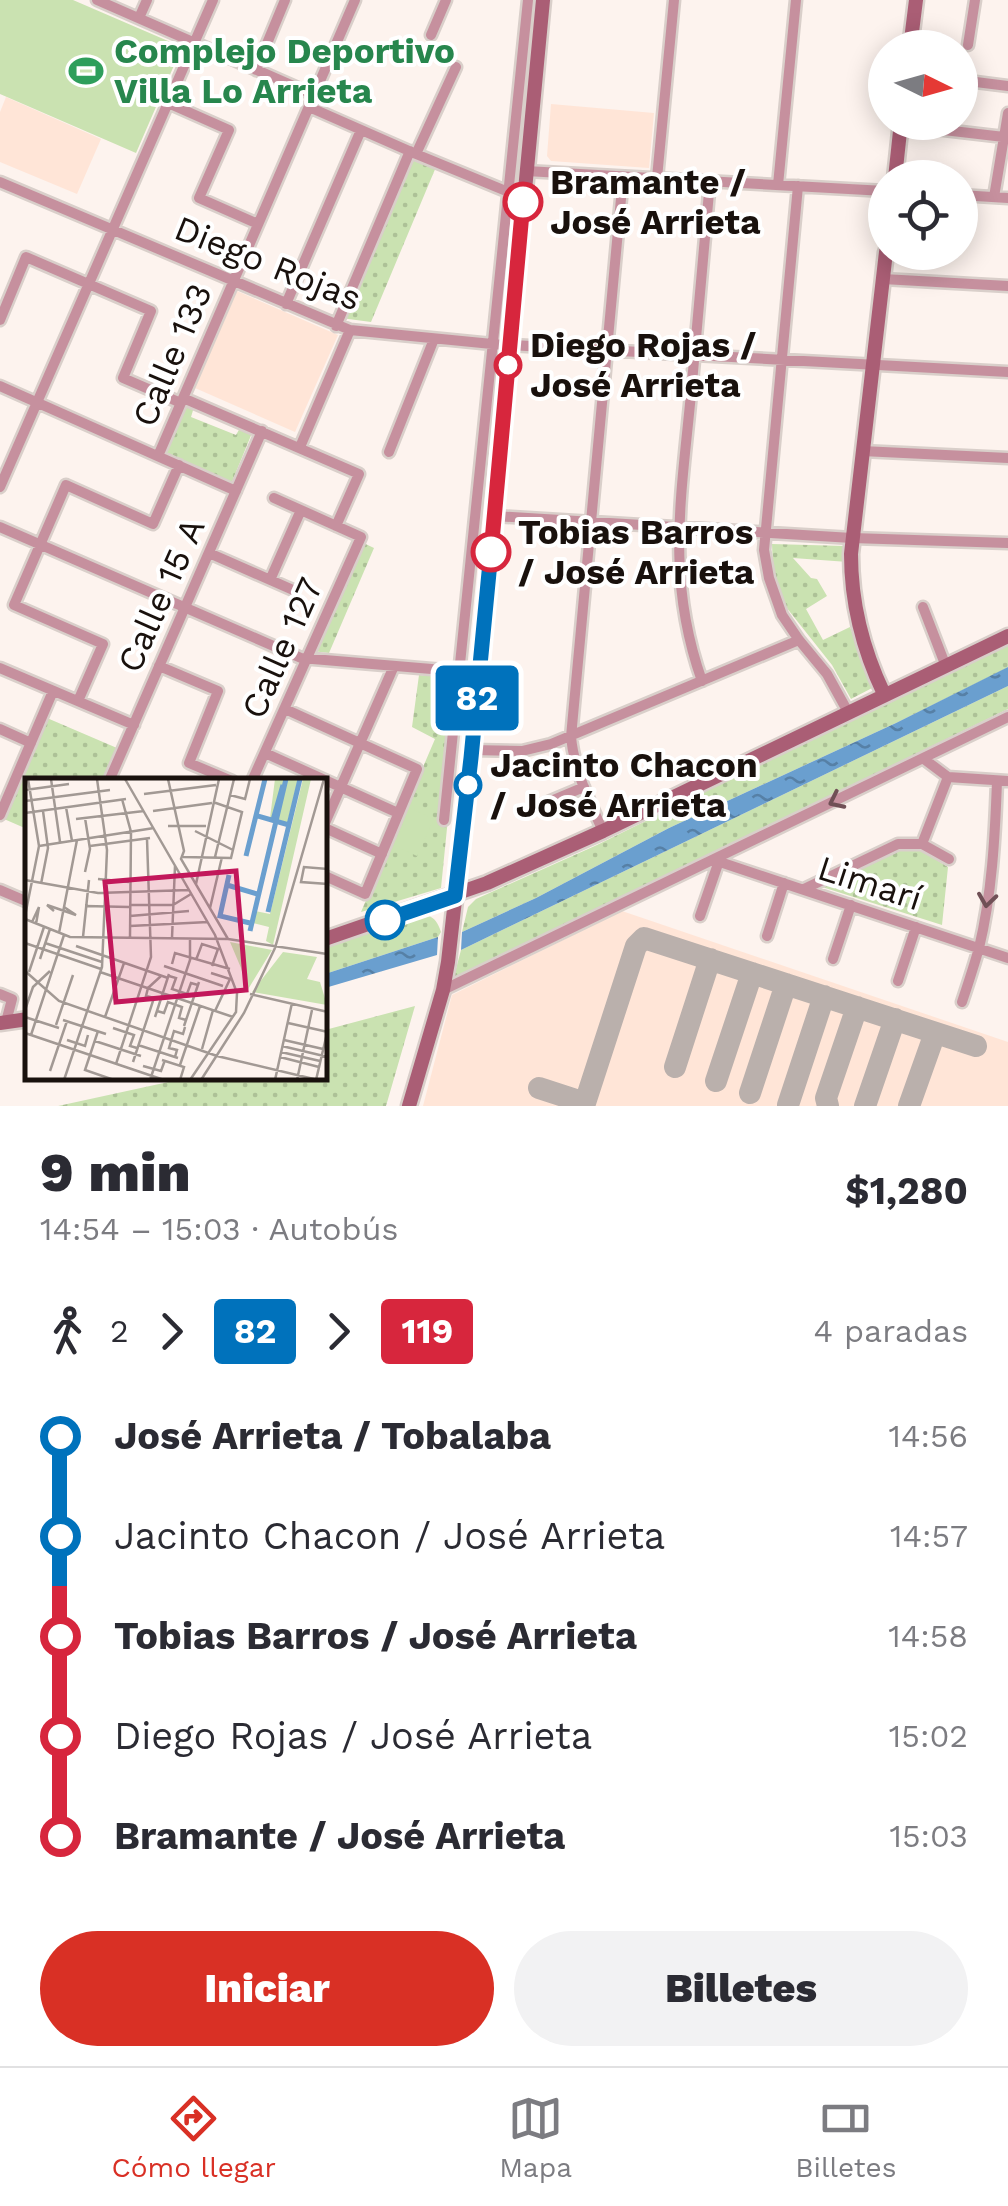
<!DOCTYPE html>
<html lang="es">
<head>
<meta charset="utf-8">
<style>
  :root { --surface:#fff; --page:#f2f2f3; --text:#2b2b33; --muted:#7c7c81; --line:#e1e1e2; --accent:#d93025 }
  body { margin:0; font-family:"Work Sans",sans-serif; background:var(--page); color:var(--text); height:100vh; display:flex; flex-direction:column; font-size:38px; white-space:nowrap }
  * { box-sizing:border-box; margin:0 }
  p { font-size:32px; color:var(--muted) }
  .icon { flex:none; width:55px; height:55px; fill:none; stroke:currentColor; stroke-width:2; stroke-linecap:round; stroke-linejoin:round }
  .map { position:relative; height:1106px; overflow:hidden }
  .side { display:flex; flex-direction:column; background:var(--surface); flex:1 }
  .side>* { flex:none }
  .badge { padding:0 20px; border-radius:8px; font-size:35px; line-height:65px }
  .needle { width:65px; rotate:95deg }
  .fabs { position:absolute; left:868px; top:30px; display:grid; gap:20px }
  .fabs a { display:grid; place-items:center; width:110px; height:110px; border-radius:50%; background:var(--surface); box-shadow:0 5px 25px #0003; font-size:50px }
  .map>.badge { position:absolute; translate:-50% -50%; box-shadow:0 0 0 5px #fff }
  .legs { display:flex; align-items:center; gap:15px; height:110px; padding:0 40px; font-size:32px }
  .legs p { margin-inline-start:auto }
  .overview { display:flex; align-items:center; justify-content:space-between; height:170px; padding:0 40px }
  h1 { font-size:55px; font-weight:800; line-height:75px }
  .action { display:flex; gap:20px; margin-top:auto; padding:20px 40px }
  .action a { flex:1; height:115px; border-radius:60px; background:var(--accent); color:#fff; font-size:40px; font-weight:800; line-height:115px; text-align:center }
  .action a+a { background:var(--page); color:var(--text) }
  ul { padding:0 40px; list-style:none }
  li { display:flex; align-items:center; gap:35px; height:100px; font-size:38px }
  li i { display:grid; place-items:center; width:15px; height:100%; margin:0 12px; background:currentColor }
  li i::after { content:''; width:25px; height:25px; margin:-12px; border:8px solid; border-radius:50%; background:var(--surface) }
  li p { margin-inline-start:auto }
  li:first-child i { background:linear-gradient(#0000 50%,currentColor 0) }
  li:last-child i { background:linear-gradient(currentColor 50%,#0000 0) }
  .menu { display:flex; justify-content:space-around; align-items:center; height:140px; border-top:2px solid var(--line); background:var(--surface); font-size:28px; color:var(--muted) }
  .menu a { display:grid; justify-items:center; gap:5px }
  .menu .current { color:var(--accent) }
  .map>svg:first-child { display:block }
</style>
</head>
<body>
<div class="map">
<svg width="1008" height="1106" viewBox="0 0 1008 1106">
  <defs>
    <pattern id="park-dots" width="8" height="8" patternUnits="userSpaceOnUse" patternTransform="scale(2.5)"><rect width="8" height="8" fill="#cae2b1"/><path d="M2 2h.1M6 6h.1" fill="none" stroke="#adc197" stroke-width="1.8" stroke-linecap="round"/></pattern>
    <pattern id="water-ripples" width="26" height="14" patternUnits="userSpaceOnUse" patternTransform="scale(2.5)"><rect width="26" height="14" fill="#6a9fcf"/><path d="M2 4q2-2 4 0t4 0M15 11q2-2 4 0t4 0" fill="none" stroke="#5680a6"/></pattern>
  </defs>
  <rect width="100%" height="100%" fill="#fdf3ee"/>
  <path fill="#ffe5d7" d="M6,97L101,139L77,194L0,162V112Z
    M551,104L654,113L649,168L551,161L547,156Z
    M237,291L338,335L295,432L195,388Z
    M622,911L1008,1042V1106H423L452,995Z"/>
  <path fill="url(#park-dots)" d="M411,155L436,167L371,322L341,318Z
    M184,403L194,407L191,417L236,435L240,428L252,433L232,482L163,454Z
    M353,538L374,548L329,653L303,650Z
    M772,544L845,546L848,562L793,558L811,578L817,579L827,596L806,609L823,640L850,627L874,687L851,699L832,665L786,607L773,569Z
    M1008,642V667L1001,671L896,723L669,828L536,898L462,932L468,907L476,899L597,845Z
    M419,675L462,679L441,888L361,912L435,739L412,727Z
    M1008,686V709L453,980L461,950Z
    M47,718L117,748L104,781H28L27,829L4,819Z
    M898,849H919L948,867L942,925L819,886Z
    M427,915C435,918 438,923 441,932L438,937L325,974V945Z
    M415,1006L386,1106H58L182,1079L325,1078V1030Z"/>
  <path fill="#cae2b1" d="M0,0H73L182,47L136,153L0,94Z
    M410,808L434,819L417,856L393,845Z"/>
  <path fill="url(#water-ripples)" d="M1008,667V686L461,950L462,932L536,898L669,828L896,723Z
    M438,937L437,955L325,988V974Z"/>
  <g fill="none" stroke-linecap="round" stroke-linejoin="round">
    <path stroke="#bab0ac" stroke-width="22" d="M675,1067L710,959
      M716,1081L752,973
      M539,1088L585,1103
      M750,1093L786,984
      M788,1105L824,996
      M584,1106L636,946L644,938L976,1046
      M828,1106L826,1098L857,1007
      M865,1106L895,1019
      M909,1106L935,1033"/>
    <g stroke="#d9cfca" stroke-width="15">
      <path id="street" d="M97,0L314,95
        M139,18L147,0
        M431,35L446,0
        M968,45L975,0
        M256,70L285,0
        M960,80L1008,86
        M168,103L229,130L199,198L258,224
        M309,107L416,154L506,191
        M901,125L1004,137
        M416,154L456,67
        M526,171L885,191
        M657,178L674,0
        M0,182L350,330L492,344L1008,372
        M778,185L796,0
        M798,186L764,550L769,578L782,615L799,640L827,674L848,712
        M960,195L1008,198
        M994,197L1008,113
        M883,279L1008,286
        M286,304L361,130
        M0,320L26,257L151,311L123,378L181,403
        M336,326L410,151
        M0,386L236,491
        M183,398L359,474L336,526
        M300,447L350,330
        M862,451L1008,458
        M389,452L434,339
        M158,456L355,0
        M0,487L213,0
        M494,516L852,538L1008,543
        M0,527L301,658L479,673
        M209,553L293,590
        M270,580L301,510
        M923,607L945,664
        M159,666L218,691L189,763L232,781
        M0,668L134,725
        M702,681C666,579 681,499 691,394C697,323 703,252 710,181
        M78,701L103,644L14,605L66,485L153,524L179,465
        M285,709L417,769L365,894L325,876
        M0,729L31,743
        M472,750L522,751L551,744L799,640
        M265,753L398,813
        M924,759L948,777L1008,781
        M109,781L262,431
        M252,781L361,537L274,498
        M527,811L584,787
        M0,815L53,691
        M444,820L528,0
        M325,823L394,666
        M325,828L382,854
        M603,831C589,801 574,769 571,737L623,177
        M922,844L948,777
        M714,860L1008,958
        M804,889L898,844H922L949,859
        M0,890L28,902
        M700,916L719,861
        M767,936L784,883
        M833,959L851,905
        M898,981L916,927
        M443,990L1008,717
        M0,994L12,999L6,1022
        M962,1002C968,984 974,966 979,948C992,894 995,837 997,781"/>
    </g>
    <g stroke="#d9cfca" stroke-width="19">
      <path id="secondary" d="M910,48L916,0
        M895,178L901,122
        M884,694C863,650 851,604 851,554L886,252
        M325,939L487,883L603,831L1008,636
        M0,1023L28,1019
        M409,1106L443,990L448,962L472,750L543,0"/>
    </g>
    <use href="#street" stroke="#c6909e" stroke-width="10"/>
    <use href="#secondary" stroke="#aa5e75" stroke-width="14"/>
  </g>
  <defs><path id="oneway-chevron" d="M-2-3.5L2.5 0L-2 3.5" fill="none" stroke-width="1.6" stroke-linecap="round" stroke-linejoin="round" transform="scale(2.5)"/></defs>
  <g stroke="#705056">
    <use href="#oneway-chevron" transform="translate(836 801) rotate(154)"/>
    <use href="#oneway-chevron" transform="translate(987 900) rotate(98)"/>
  </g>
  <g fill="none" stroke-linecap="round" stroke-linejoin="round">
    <g stroke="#fff" stroke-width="22">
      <path id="line-1" d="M385,920L455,896L471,758L491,552"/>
    </g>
    <g stroke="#fff" stroke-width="22">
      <path id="line-2" d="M491,552L523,202"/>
    </g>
    <use href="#line-1" stroke="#0072bc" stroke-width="15"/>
    <use href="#line-2" stroke="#d7263d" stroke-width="15"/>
  </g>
  <defs>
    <g id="stadium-bare" transform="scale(2.7)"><path d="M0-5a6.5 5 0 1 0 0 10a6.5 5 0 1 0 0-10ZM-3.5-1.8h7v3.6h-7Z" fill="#2e9e5b" stroke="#fff" stroke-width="2.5" paint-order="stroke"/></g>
  </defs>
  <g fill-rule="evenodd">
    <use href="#stadium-bare" x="86" y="71"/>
  </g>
  <g fill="#fff" stroke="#d7263d" stroke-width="5">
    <circle cx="523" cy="202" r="18"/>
    <circle cx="508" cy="365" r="12"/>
    <circle cx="491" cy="552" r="18"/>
  </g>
  <g fill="#fff" stroke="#0072bc" stroke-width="5">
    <circle cx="468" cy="785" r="12"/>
    <circle cx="385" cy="920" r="18"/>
  </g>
  <g text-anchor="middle" stroke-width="8" stroke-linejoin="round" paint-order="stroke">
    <g font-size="35" font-weight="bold" fill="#27864d" stroke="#fff" text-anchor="start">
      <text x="114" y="63">Complejo Deportivo<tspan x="114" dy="40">Villa Lo Arrieta</tspan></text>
    </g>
    <g font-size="35" font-weight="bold" fill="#19110d" stroke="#fff" text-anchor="start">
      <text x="550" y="194">Bramante /<tspan x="550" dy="40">José Arrieta</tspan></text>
      <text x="530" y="357">Diego Rojas /<tspan x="530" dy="40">José Arrieta</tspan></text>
      <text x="518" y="544">Tobias Barros<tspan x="518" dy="40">/ José Arrieta</tspan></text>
      <text x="490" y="777">Jacinto Chacon<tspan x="490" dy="40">/ José Arrieta</tspan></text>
    </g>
    <g font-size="35" fill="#19110d" stroke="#fff">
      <text transform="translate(268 263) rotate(22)" y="12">Diego Rojas</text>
      <text transform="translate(172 355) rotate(-67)" y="12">Calle 133</text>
      <text transform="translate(161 595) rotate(-66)" y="12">Calle 15 A</text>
      <text transform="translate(282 648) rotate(-66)" y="12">Calle 127</text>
      <text transform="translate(870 883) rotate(18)" y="12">Limarí</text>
    </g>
  </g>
  <g transform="translate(25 778)">
    <rect width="302" height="302" fill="#fdf3ee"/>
    <path d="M250,1H273L262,46L234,39L245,40ZM278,1H286L248,167L241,163L244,149L228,145L230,133L245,136Z" fill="#cae2b1"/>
    <path d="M205,164L247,172L222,213L216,190ZM258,174L292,179L282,201L295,204L302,227L227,214Z" fill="#cae2b1"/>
    <path fill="none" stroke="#6a9fcf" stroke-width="5" d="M229,37L264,47M248,42L258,7M221,78L240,1M204,97L195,138L225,145M202,107L232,116M243,134L275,1M225,153L261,1"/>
    <path fill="none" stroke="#a29994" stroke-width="2.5" d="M26,1L35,64M100,1L190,157L212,215L211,234L165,302M143,1L159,73L156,81L203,161M0,12L44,6M119,16L191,7M205,17L220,21L225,1M97,21L106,54L105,159M0,23L85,12M41,29L47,63M128,33L187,25M0,35L101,21M51,41L119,33M0,46V81M143,48H181M170,53L208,72M14,68L129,50M65,68L125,60M158,79L206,80L217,34L188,24M190,79L209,1M303,91L279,89L276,104L303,106M60,94L65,71L60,40M73,101L104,104M0,102L73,115L164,112M16,106L23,70L18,33M171,106L194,1M104,127H148L166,116M60,128L104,129M185,130L197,79M29,133L22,127L51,137L39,129M0,138L14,68L3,1M105,138L164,133M0,141L45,159L203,161L302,176M7,144L14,129L11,146M105,148L183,144M34,155L52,62M58,159L64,102M147,160L150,88M0,165L76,191M20,165L77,184M51,168L143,200M250,170L299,1M15,181L25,151M171,182L177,166L193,171L187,188M147,186L150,175L205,191M139,188L198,208M0,193L34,223L192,278L293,302M4,194L19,149M75,194L208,239M186,195L205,201L190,233M144,198L151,200L147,211L162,216L166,205L173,207M225,216L303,234M0,232L8,209L25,193M132,233L139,235L143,224L157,229L154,240L161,242M0,239L34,250M80,239L99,185M130,239L144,196M38,242L81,256M263,245L303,254M31,247L48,197M159,248L174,204M88,250L109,257L105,268L112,270M73,253L60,292L89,302M0,255L139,302M6,257L39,157M42,262L60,268L63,257M259,262L298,271M70,263L116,278M113,267L153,280M257,268L303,279M177,271L188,232M256,274L295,283M150,279L152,272L144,270L149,253L158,256L160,249M255,279L294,289M137,282L159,289L155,302M108,284L129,220L121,218L123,210L136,198M91,286L126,179L122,61M155,287L175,228M118,288L136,293L140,282M25,293L42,243M39,302L77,189L82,72L72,1M125,302L165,182V160M176,302L219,235L250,170M250,302L267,225M272,302L287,232M291,302L303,251"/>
    <path fill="#c2185b" fill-opacity="0.15" stroke="#c2185b" stroke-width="5" d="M211,93L221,212L91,224L80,104Z"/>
    <rect width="302" height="302" fill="none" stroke="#19110d" stroke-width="5"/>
  </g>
</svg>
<div class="fabs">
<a><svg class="needle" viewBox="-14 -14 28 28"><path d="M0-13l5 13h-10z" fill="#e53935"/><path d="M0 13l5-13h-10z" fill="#7c7c81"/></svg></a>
<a><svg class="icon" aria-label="locate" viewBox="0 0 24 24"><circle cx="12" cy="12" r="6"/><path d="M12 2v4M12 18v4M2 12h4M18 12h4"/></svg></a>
</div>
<b class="badge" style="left:477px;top:698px;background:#0072bc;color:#fff">82</b>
</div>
<section class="side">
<div class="overview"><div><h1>9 min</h1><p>14:54 – 15:03 · Autobús</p></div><b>$1,280</b></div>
<div class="legs"><svg class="icon" aria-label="walk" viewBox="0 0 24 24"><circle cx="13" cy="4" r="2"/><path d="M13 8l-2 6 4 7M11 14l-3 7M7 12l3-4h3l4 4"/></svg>2<svg class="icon" aria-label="forward" viewBox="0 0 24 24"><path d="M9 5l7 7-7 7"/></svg><b class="badge" style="background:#0072bc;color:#fff">82</b><svg class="icon" aria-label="forward" viewBox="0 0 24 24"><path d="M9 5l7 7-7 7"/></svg><b class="badge" style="background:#d7263d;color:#fff">119</b><p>4 paradas</p></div>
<ul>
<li><i style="color:#0072bc"></i><b>José Arrieta / Tobalaba</b><p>14:56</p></li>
<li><i style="color:#0072bc"></i><span>Jacinto Chacon / José Arrieta</span><p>14:57</p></li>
<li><i style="color:#d7263d"></i><b>Tobias Barros / José Arrieta</b><p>14:58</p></li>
<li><i style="color:#d7263d"></i><span>Diego Rojas / José Arrieta</span><p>15:02</p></li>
<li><i style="color:#d7263d"></i><b>Bramante / José Arrieta</b><p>15:03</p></li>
</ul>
<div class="action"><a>Iniciar</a><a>Billetes</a></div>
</section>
<nav class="menu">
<a class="current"><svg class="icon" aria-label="directions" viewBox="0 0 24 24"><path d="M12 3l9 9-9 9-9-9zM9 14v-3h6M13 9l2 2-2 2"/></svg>Cómo llegar</a>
<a><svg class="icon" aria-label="map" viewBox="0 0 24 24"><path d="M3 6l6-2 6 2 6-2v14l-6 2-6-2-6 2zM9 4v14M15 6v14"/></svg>Mapa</a>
<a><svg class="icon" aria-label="tickets" viewBox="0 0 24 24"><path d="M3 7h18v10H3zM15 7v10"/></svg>Billetes</a>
</nav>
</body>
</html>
